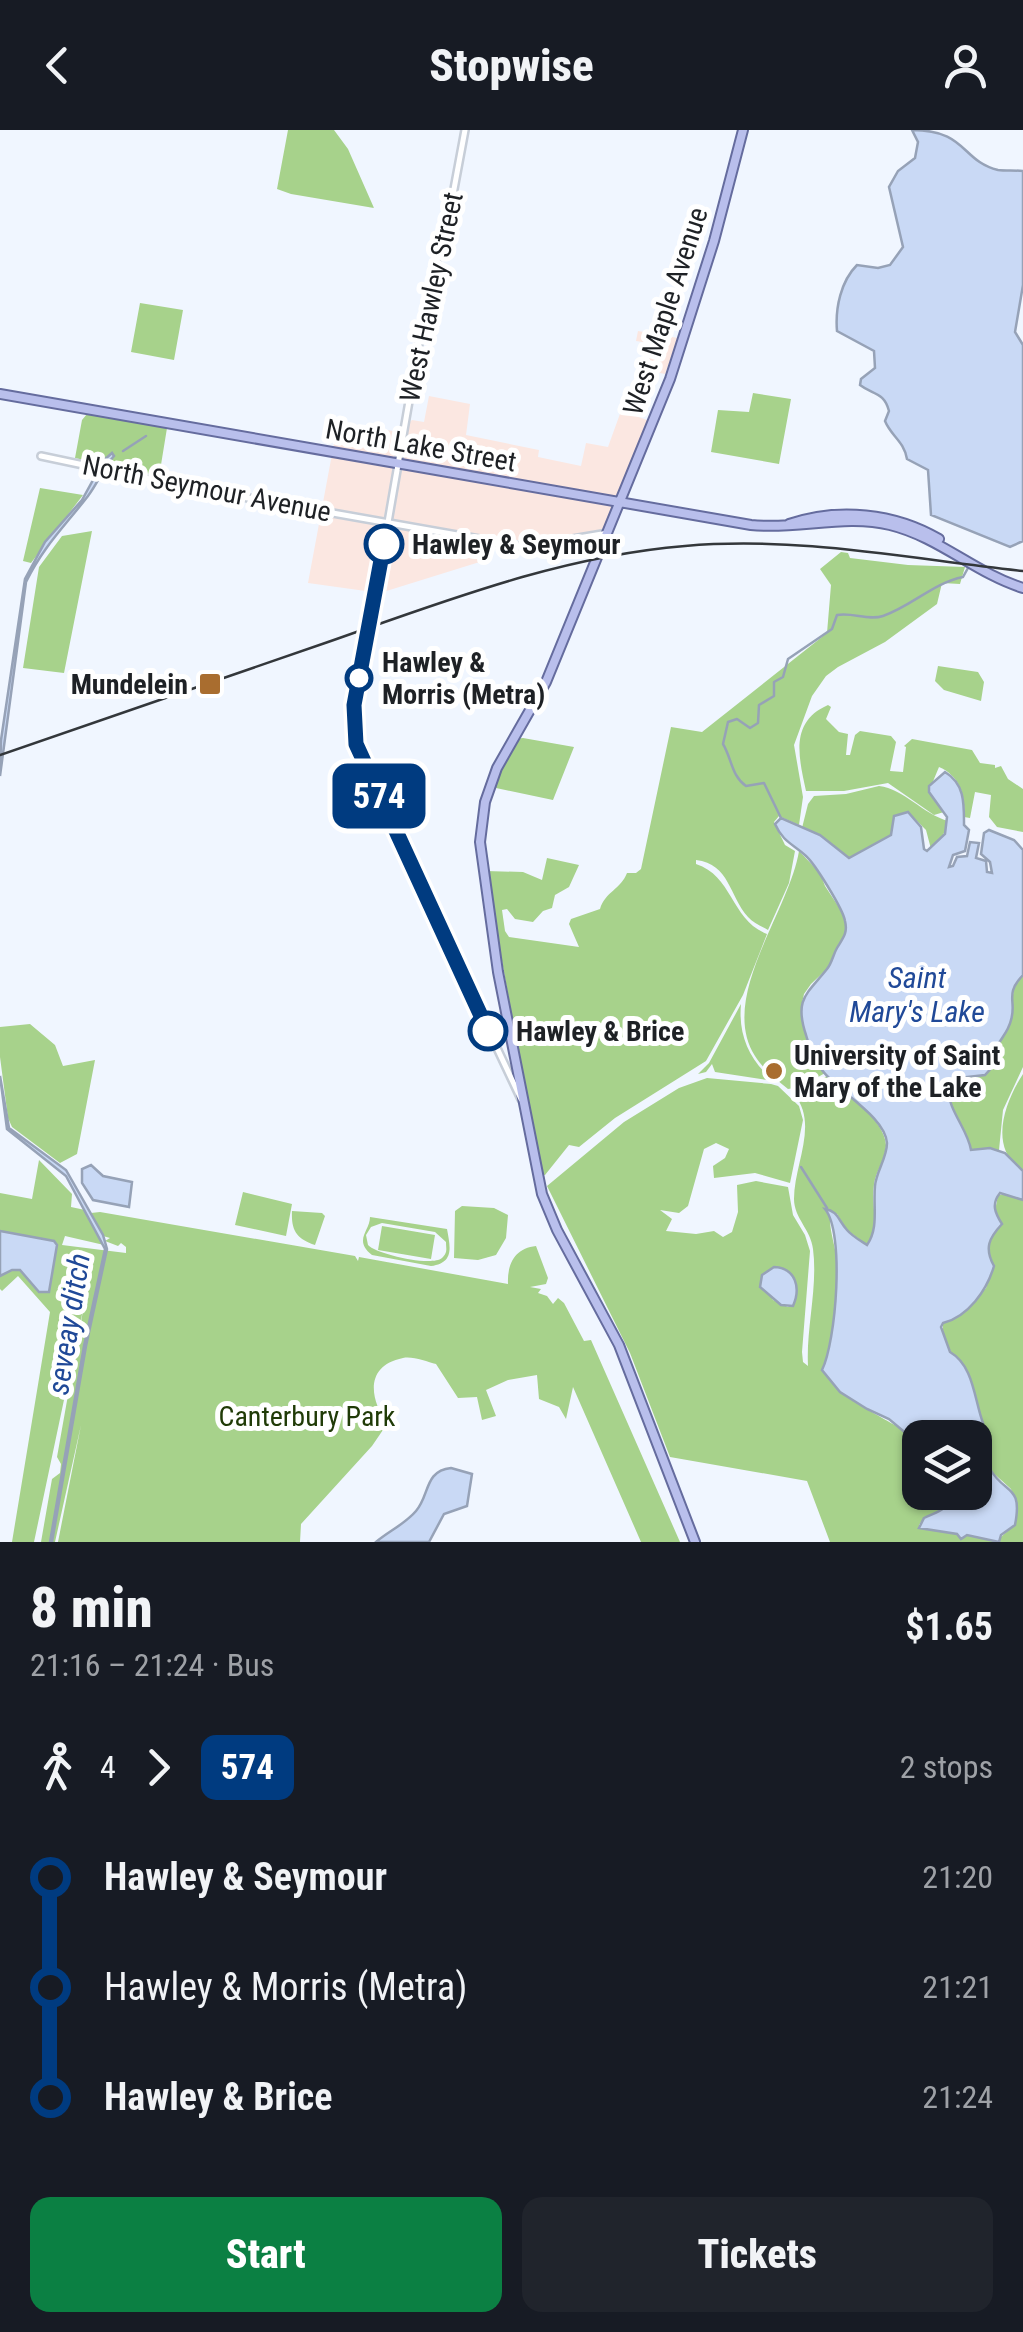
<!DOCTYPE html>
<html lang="en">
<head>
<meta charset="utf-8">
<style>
  :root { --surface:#171b24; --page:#20242c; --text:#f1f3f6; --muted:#9ea1a6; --accent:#0b8043 }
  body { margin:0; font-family:"Roboto Condensed",sans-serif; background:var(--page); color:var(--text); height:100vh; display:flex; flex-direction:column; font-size:38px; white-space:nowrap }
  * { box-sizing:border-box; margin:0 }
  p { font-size:32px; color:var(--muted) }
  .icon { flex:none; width:55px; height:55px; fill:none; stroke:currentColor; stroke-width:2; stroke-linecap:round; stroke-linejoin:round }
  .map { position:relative; height:1412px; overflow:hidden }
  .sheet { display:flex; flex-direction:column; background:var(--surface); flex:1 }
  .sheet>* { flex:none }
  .badge { padding:0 20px; border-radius:15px; font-size:35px; line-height:65px }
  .tools { position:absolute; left:902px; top:1290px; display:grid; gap:20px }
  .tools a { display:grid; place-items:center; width:90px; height:90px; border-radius:20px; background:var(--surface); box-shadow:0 2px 8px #0004; font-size:50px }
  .map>.badge { position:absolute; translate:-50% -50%; box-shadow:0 0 0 5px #fff }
  .legs { display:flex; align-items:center; gap:15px; height:110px; padding:0 30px; font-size:32px }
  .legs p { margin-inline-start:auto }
  .head { display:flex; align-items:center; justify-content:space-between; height:170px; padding:0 30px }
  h1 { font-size:55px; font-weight:800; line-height:75px }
  .primary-button { display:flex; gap:20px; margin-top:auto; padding:20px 30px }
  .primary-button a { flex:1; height:115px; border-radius:20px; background:var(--accent); color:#fff; font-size:40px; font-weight:800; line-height:115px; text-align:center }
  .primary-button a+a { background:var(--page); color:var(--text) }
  ul { padding:0 30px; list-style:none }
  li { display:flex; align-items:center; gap:35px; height:110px; font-size:38px }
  li i { display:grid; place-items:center; width:15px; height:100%; margin:0 12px; background:currentColor }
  li i::after { content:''; width:25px; height:25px; margin:-12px; border:8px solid; border-radius:50%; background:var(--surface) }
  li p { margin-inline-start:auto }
  li:first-child i { background:linear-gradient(#0000 50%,currentColor 0) }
  li:last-child i { background:linear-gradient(currentColor 50%,#0000 0) }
  header { display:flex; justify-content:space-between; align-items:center; height:130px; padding:0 30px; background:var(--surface); font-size:45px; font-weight:800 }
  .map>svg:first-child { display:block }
</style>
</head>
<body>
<header><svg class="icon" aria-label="back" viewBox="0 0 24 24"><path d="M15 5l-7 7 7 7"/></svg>Stopwise<svg class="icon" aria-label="person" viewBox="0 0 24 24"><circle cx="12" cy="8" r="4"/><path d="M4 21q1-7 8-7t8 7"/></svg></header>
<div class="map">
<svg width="1023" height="1412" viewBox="0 0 1023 1412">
  <rect width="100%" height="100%" fill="#f0f6ff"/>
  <path fill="#fbe7e1" d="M638,201L678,208L665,244L645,240L655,214L636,211Z
    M429,266L470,274L466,305L539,320L538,327L581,336L586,313L608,317L621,281L650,291L605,399L536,413L499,407L486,430L380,463L308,453L338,292L399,302L412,290L424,292Z"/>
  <path fill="#a7d28b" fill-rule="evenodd" d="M288,0H334L348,19L374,78L291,64L277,59Z
    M140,173L183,180L174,230L131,222Z
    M753,263L791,269L779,334L711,322L718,280L749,282Z
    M87,284L167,298L159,347L75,328L82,290Z
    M40,358L83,365L31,433L23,431Z
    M92,401L64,543L23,538L39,437L62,406Z
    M841,422L848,423L850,428L908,435L965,437L960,454L942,453L937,474L885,512L838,537L826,546L812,566L794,615L803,667L799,695L779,686L774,692L785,715L795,721L789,753L768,800C761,796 753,793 748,787C729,766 730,734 696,730V734C733,746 731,790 767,804L743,865L706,931L615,988L579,1017L569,1015L545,1045L540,1044L486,741L523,742L542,750L547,728L579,735L569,757L555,765L552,778L543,781L533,792L515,789L507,779L502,780L505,801L509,807L579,817L569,794L571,789L600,779C605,762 621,759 627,743H636L641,739L671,597L702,602L827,503L831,455L820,439Z
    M938,536L978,542L984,552L981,571L944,560L935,551Z
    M828,575L831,577L826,589L839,602L848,604L846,625H850L855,605L860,601L891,606L896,612L890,641L903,642L906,617L904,616L912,609L972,620L980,633L995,635V638L1001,636L1008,649L1023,659V702L997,697L989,687L991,665L975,662L970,688L964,687C966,666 960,646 939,637L929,661L944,682L934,685L888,653L844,661H806C799,628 789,592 828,575Z
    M523,608L574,617L553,670L496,658L493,654L514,609Z
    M879,656C904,659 923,684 948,691C945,703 941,711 931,719L926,700L908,682L894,686L891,705L849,728L820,705L802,698L808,674L814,666L846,664Z
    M799,721L820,743L825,756L844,785L846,795V804L829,837L811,854L804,864L801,878L806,907L825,943L801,957L788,959C776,949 763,939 755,926C718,868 789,782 799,721Z
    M1023,845V937L1003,980L999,1020L974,1021L968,1015L948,967V958L958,948L985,945C992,926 1003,909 1010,891C1017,874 1006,863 1023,845Z
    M741,874C738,906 750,931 774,951L715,942L712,934L706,942L698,944L709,933Z
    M30,894L55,915L63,936L95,930L77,1024L60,1033L12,997L8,988L0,927V897Z
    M1023,944V1041C988,1019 1004,973 1023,944Z
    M828,945C845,960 887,993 886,1016C885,1030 876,1041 874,1054C871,1076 880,1096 867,1115L847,1100L837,1084L830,1085C829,1101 836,1117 837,1133C838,1157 837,1218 823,1236C829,1244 834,1256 842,1263C848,1269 914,1307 920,1307V1362L947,1363C948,1382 938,1381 924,1388L919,1395L1000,1408L1014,1395L1017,1385L1011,1359L990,1340L979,1298L983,1292C978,1280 977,1264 971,1252C961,1232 941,1217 943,1193L960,1186L986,1158L994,1136L988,1119L998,1065L1011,1064L1023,1070V1412H830L807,1351L670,1327L630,1223L547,1056L624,992L679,958L707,948L771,954L778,956L799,976L803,990L790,1053L755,1043L714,1048L713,1036L725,1028L729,1019L716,1013L704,1019L688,1076L679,1083L660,1080L672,1089L666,1101L696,1104L714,1101L723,1107L732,1102L738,1082L737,1055L756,1051L788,1057L793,1085L805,1105L810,1121L802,1222L803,1232L808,1236C806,1198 818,1157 813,1119C811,1100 794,1088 794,1069C794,1034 819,994 794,964L802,963ZM770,1142L797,1159L795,1173L788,1177L773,1170L762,1146Z
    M39,1030L72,1064L71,1077L85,1080L104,1115L65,1106L62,1115L126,1123V1117L121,1113L118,1116L105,1111L110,1108L103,1106L91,1083L100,1082L355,1126L358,1131L359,1127L508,1154C507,1134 515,1118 536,1116L548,1148L546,1154L530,1157L541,1159L538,1163L547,1166L553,1174L558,1168L564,1173L584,1211L591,1210L680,1412H641L573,1257L566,1289L559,1277L539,1269L537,1245L508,1250L486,1260L496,1286L482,1290L477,1267L458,1268L436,1234C427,1232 413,1226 403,1228C364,1236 370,1269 387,1294L372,1316L301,1394L300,1412H58L81,1295L55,1412H41L52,1349L60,1343L61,1334L57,1327L84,1175L34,1412H12L50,1182L18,1146L2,1161L0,1159V1063L32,1069Z
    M243,1062L292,1074L286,1106L235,1095Z
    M462,1076L494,1078L508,1085L506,1108L496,1125L478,1130L454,1128L455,1081Z
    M292,1081L322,1083L325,1086L315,1115C297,1109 291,1101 292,1081Z
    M370,1087L447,1099C450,1116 455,1133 431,1136L372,1125C353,1110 370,1101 370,1087ZM382,1093L435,1102L446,1112C446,1119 448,1122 442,1128C431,1137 376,1124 368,1115L366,1105L371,1097Z
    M382,1096L435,1105L431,1129L378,1120Z"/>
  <path fill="#c9d9f5" stroke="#96a2b7" stroke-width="2.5" d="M912,0C967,0 961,31 998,40C1006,41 1015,40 1023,41V155L1015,202L1023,215V411L1010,417L931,385L928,340L907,329C904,311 891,306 885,291L889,281C884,262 873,265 860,255L861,249L875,238L874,221L837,201C835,178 841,151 857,135L878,138L890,135L903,117L889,57L898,41L915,28L918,12Z
    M112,323L114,326C103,338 98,353 88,366C64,397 43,417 26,452L0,646L1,610L25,449L45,412L82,370L104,330Z
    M945,642C965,654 964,674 964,695L969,700L965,721L953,725L949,737L953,736L957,727L967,726L970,712L979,713L976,728L986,731L987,742L992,743L990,732L981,724L984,703L989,700L1014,710L1023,720V845C1004,865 1017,871 1011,890C1007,908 991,914 995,934L985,945L959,948L948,958C948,980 968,1000 971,1020L990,1018L1005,1023L1023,1041V1070L1000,1063C991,1074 995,1083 1002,1094C989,1108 984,1118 994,1136C987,1160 968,1187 943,1193L941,1197L950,1222C974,1236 974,1269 983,1293L979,1298C983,1310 984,1328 990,1339C1005,1365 1023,1354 1015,1395L1001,1405L999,1412L967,1405L961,1409L957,1404L919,1398L924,1388C938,1381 948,1382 947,1363L975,1362V1308L908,1305L889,1289L867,1279L840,1262L822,1240C836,1212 845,1103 825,1079C838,1081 838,1090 847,1100C852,1106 861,1111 867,1115C879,1098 873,1077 875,1056C876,1042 887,1028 887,1013C885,986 837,961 822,940C815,931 809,916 806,905C794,869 807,864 827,839C832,833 833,825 837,818C843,808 848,803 845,791C843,779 815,734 806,726C793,714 783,712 775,694L781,688L820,705L849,728L891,705L894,686L908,682L921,697L924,719L927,721L945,704L947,687L929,662V656Z
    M0,946L9,998L66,1040L103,1105L107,1119L86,1216L52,1412H50L84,1216L105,1119L66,1046L7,999Z
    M91,1035L103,1046L132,1052L129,1077L93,1070L82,1053V1039Z
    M0,1101L54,1111L57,1115L49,1162H39L20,1140H12L0,1146Z
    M774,1137C796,1138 801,1158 793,1176L781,1175L760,1157L762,1145Z
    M451,1338L472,1344L467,1376L444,1384L429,1412H376C389,1401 405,1394 416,1381C430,1365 424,1341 451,1338Z"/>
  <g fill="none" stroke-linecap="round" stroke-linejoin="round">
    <path stroke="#96a2b7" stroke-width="2.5" d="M123,321L146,306
      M781,688L764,653L746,656C731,645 732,629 723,614L728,592L737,589L750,598L758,593L759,575L774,566V552L783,547L788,529L832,499L837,485C853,482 868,491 883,486C912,476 933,453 963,447L968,438
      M801,1037L827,1078"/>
    <g stroke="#c7ced8" stroke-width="10">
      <path id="minor" d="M465,0L446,102L429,156L353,594L362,632L521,969
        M41,326L197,359L525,417L608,403"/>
    </g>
    <g stroke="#656c9e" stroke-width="12">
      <path id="major" d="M0,264L751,395C797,400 845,384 890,395C939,407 975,443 1023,458
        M789,394C838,377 895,383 939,409
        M695,1412L619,1215L557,1100L542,1064L498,842L480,712L485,672L497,638L546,552L670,249L714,111L743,0"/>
    </g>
    <use href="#minor" stroke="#fff" stroke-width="5"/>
    <use href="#major" stroke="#b9bfec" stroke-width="8"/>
    <path stroke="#33373b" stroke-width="2.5" d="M0,625C109,587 219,550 328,512C445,471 561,426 685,416C800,406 910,429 1023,441"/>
  </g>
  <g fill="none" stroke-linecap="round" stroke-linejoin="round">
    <g stroke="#fff" stroke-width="22">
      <path id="line-1" d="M384,414L354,575L356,614L488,901"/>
    </g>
    <use href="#line-1" stroke="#003b80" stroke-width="15"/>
  </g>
  <g fill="#fff" stroke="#003b80" stroke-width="5">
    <circle cx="384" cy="414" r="18"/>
    <circle cx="359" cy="548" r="12"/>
    <circle cx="488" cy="901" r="18"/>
  </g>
  <g fill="#a96d2f" stroke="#fff" stroke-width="4">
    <rect x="198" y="542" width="24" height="24" rx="5"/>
    <circle cx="774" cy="941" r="10"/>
  </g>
  <g text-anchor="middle" stroke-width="10" stroke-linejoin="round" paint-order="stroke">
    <g font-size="28" fill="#1e2125" stroke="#fff">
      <text transform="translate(431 167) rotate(-78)" y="10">West Hawley Street</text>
      <text transform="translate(665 181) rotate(-72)" y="10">West Maple Avenue</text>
      <text transform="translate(421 315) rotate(10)" y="10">North Lake Street</text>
      <text transform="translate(207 358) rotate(11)" y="10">North Seymour Avenue</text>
    </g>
    <g font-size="28" font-weight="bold" fill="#1e2125" stroke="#fff" text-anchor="start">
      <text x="412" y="424">Hawley &amp; Seymour</text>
      <text x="382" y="542">Hawley &amp;<tspan x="382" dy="32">Morris (Metra)</tspan></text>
      <text x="516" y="911">Hawley &amp; Brice</text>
    </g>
    <g font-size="28" font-weight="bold" fill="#1e2125" stroke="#fff" text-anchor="end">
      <text x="188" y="564">Mundelein</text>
      <text x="794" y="935" text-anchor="start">University of Saint<tspan x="794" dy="32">Mary of the Lake</tspan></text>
    </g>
    <g font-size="28" fill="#203b07" stroke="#fff">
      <text x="307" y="1296">Canterbury Park</text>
    </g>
    <g font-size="30" font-style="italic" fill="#204998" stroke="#fff">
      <text x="917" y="858">Saint<tspan x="917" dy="34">Mary's Lake</tspan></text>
      <text transform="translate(69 1194) rotate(-81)" y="10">seveay ditch</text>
    </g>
  </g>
</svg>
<div class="tools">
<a><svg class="icon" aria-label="layers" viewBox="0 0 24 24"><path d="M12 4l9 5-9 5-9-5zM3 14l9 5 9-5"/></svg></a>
</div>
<b class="badge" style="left:379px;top:666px;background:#003b80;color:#fff">574</b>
</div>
<section class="sheet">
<div class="head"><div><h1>8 min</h1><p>21:16 – 21:24 · Bus</p></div><b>$1.65</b></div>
<div class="legs"><svg class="icon" aria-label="walk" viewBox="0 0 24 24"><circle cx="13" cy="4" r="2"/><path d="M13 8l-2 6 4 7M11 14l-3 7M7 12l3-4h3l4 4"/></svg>4<svg class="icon" aria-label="forward" viewBox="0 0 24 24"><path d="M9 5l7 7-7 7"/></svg><b class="badge" style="background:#003b80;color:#fff">574</b><p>2 stops</p></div>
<ul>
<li><i style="color:#003b80"></i><b>Hawley &amp; Seymour</b><p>21:20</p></li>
<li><i style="color:#003b80"></i><span>Hawley &amp; Morris (Metra)</span><p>21:21</p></li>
<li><i style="color:#003b80"></i><b>Hawley &amp; Brice</b><p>21:24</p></li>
</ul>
<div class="primary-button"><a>Start</a><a>Tickets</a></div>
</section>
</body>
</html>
